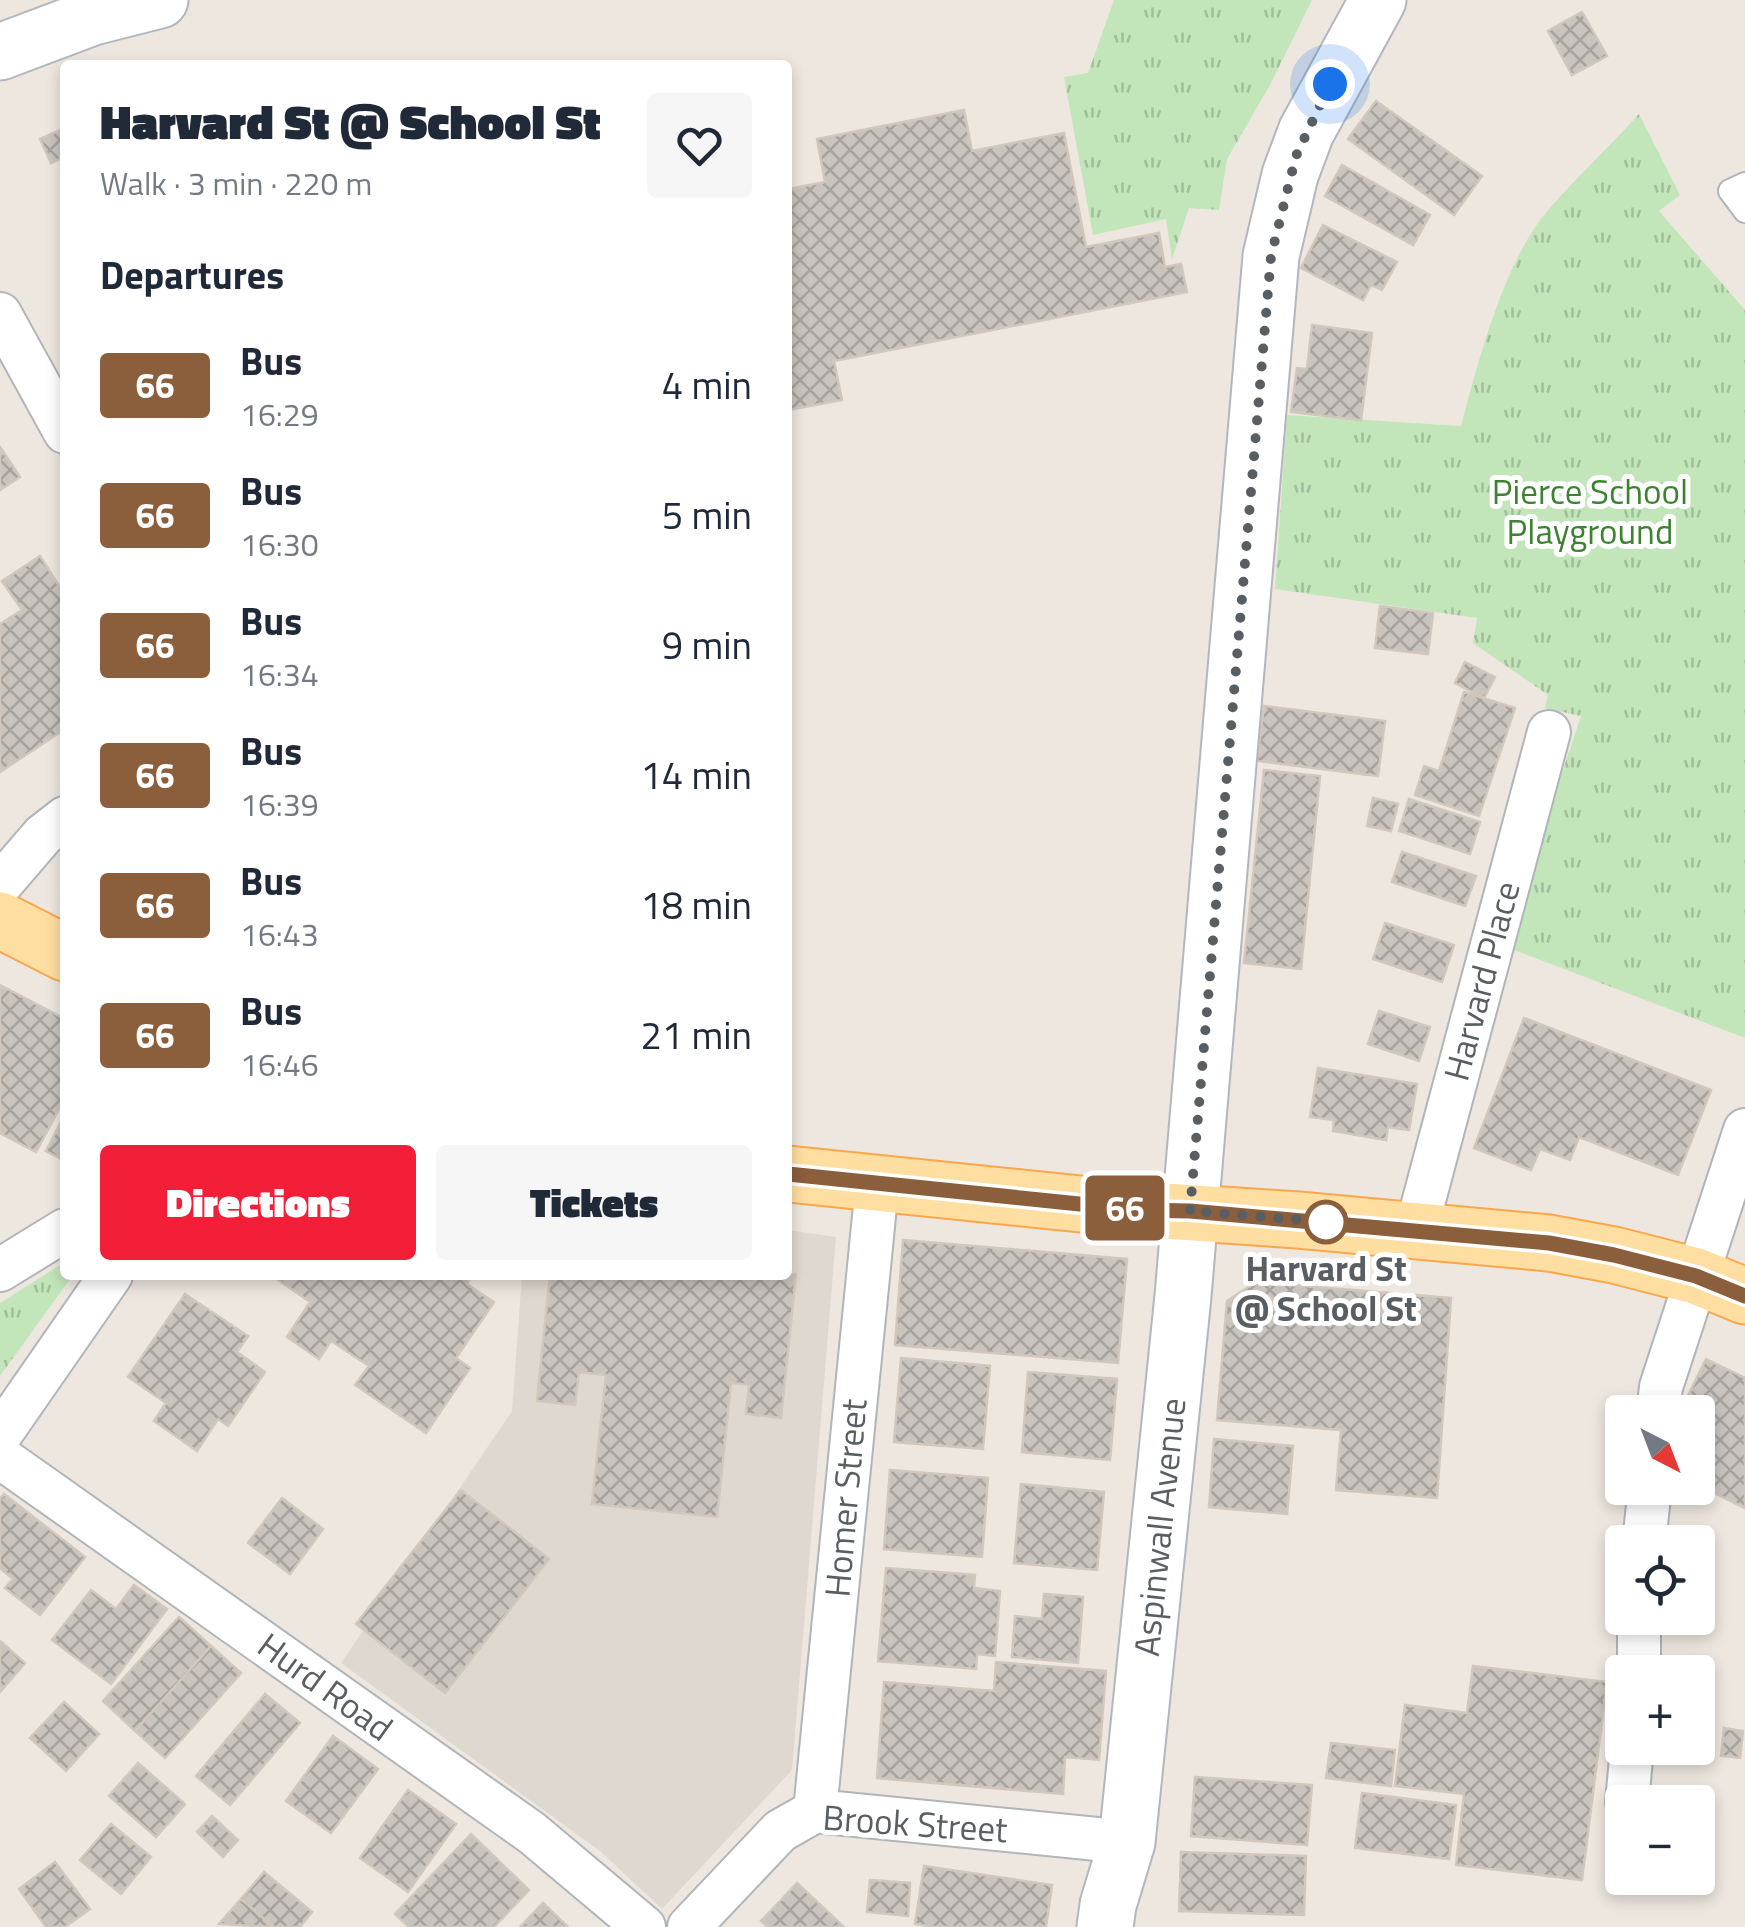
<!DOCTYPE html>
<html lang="en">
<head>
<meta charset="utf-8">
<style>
  :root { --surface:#fff; --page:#f6f6f7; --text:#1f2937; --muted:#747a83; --accent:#f31e37 }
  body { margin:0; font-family:"Titillium Web",sans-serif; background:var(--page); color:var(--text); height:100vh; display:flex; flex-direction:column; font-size:38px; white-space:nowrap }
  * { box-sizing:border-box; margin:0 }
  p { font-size:32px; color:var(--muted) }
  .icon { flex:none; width:55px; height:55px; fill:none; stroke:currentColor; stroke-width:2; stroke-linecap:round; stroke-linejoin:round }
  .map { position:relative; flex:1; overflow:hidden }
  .panel { position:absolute; left:60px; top:60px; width:732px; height:1220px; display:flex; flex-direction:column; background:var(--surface); border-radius:10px; box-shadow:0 5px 15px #0003 }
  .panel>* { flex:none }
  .badge { padding:0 20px; border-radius:8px; font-size:35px; line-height:65px }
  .needle { width:65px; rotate:138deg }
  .tools { position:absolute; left:1605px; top:1395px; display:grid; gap:20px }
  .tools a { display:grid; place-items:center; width:110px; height:110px; border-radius:10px; background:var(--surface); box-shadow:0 5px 15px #0003; font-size:50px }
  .you { position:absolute; width:50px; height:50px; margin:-25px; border:8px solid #fff; border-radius:50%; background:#1a73e8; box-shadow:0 0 0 15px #1a73e833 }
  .map>.badge { position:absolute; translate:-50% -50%; box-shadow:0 0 0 5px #fff }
  h2 { padding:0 40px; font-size:38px; line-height:90px }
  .round { display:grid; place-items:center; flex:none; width:105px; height:105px; border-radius:10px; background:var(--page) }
  .overview { display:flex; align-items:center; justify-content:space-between; height:170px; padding:0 40px }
  h1 { font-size:48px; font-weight:800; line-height:75px }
  .primary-button { display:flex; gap:20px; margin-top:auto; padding:20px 40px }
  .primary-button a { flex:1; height:115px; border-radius:10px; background:var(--accent); color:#fff; font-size:40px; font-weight:800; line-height:115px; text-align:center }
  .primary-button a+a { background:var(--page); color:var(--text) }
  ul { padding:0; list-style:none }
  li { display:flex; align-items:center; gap:30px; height:130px; padding:0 40px }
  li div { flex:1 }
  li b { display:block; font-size:38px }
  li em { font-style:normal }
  li .badge { min-width:110px; font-weight:700; text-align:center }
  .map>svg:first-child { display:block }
</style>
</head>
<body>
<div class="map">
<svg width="1745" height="1927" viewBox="0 0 1745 1927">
  <defs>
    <pattern id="park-tufts" width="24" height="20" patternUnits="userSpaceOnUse" patternTransform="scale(2.5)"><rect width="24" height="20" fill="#c2e6b9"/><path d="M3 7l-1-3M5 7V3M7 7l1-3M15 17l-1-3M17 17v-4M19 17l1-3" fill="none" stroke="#a0be9a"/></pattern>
    <pattern id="building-cross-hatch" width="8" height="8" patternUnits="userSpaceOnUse" patternTransform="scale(2.5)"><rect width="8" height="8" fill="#c9c4be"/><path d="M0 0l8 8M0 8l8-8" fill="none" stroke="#a6a29e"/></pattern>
  </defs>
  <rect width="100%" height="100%" fill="#ede7df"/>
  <path fill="#dfd8d0" d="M788,1230L836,1237L792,1770L662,1909L600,1851L341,1663L512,1411L522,1275H788Z"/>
  <path fill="url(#park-tufts)" d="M1114,0H1312L1270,85L1227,159L1219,210L1189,208L1172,259L1166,219L1093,235L1064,77L1088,73Z
    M1639,114L1680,195L1659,211L1745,310V1038L1504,946L1581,716L1545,708L1548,695L1473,643L1477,618L1275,589L1287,415L1461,426C1478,362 1504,261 1548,210C1577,177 1609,147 1639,114Z
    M65,1262V1275H73L0,1376V1303Z"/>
  <path fill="url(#building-cross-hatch)" stroke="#d1c7bd" stroke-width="2.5" d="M1582,12L1607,56L1572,75L1548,31Z
    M1376,101L1482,176L1454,215L1348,139Z
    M964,110L972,151L1064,133L1086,247L1159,233L1165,267L1181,264L1187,292L834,361L842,400L788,410V189L825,182L817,139Z
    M65,128V157L51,163L40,139Z
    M1342,165L1430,215L1413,245L1325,196Z
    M1323,225L1397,262L1382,290L1371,285L1363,300L1301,268Z
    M1312,325L1372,333L1361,420L1291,412L1297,368L1307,369Z
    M0,447L20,477L0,490Z
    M40,556L65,595V729L0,772V624L22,610L2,581Z
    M1380,606L1433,613L1428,654L1375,648Z
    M1465,662L1495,677L1484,698L1455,683Z
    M1464,692L1515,708L1479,816L1415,795L1424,766L1439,771Z
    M1264,706L1385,721L1378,776L1257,761Z
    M1264,770L1320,776L1301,969L1244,963Z
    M1373,798L1398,804L1391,831L1367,826Z
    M1409,799L1480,822L1470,854L1399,831Z
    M1402,852L1476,876L1465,906L1392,882Z
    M1385,923L1454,945L1442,982L1373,959Z
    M0,985L65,1019V1098L36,1152L0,1133Z
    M1379,1011L1430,1027L1419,1061L1368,1044Z
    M1524,1018L1711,1090L1678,1175L1579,1137L1570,1160L1540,1149L1531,1170L1474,1148Z
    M1318,1068L1417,1084L1409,1130L1388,1127L1386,1140L1333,1131L1334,1120L1310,1117Z
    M65,1114V1161L46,1151Z
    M903,1240L1127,1259L1118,1363L895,1345Z
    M796,1274L781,1418L746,1414L749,1385L731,1383L717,1517L592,1504L606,1375L579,1372L575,1405L537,1401L550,1275H737L766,1278V1275Z
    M271,1275H472L467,1284L494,1302L456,1358L470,1368L426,1433L355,1385L369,1366L331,1341L319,1359L287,1337L310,1302Z
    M1256,1282L1451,1298L1437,1498L1336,1490L1341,1430L1217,1420L1227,1301Z
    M185,1294L248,1336L237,1352L265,1372L228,1426L218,1419L197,1451L154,1421L166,1403L128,1377Z
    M901,1358L990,1366L983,1449L894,1442Z
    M1706,1359L1745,1378V1508L1698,1485V1412H1680Z
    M1028,1372L1117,1379L1110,1460L1022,1452Z
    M1214,1439L1293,1446L1287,1514L1209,1507Z
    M890,1470L988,1478L982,1557L884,1549Z
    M1021,1484L1104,1492L1097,1570L1014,1563Z
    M461,1490L549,1559L445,1693L356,1624Z
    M4,1494L85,1557L40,1615L5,1588L13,1579L0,1568V1499Z
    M282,1498L323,1529L290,1574L248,1543Z
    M886,1568L975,1575L974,1588L1000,1591L995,1656L977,1654L976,1669L878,1661Z
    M134,1585L167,1609L111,1684L52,1640L91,1590L116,1609Z
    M1044,1594L1083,1597L1078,1663L1012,1657L1015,1616L1042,1619Z
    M179,1617L211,1646L135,1731L103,1701Z
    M0,1641L25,1663L0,1692Z
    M211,1646L241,1673L165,1758L135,1731Z
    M996,1662L1106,1671L1099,1760L1065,1757L1063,1794L877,1778L884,1682L994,1691Z
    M1473,1666L1607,1682L1582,1880L1456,1865L1464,1794L1395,1786L1405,1705L1467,1713Z
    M265,1694L300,1723L230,1805L196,1776Z
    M64,1702L99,1734L66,1771L30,1738Z
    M1724,1728L1743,1731L1740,1758L1721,1756Z
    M333,1736L378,1769L331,1833L286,1801Z
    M1331,1743L1395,1750L1391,1786L1326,1778Z
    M138,1763L185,1804L156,1837L109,1796Z
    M1195,1777L1312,1785L1307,1845L1191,1836Z
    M408,1790L456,1824L408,1892L360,1858Z
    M1362,1793L1456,1805L1449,1859L1355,1848Z
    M212,1816L238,1840L223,1857L197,1832Z
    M111,1824L151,1857L121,1894L80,1860Z
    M471,1834L529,1890L494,1927H409L395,1914Z
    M1181,1852L1306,1856L1304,1915L1179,1911Z
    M55,1862L90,1909L65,1927H46L19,1889Z
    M924,1866L1052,1885L1046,1927H936L915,1924Z
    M264,1872L312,1912L300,1927H274L241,1899Z
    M870,1880L910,1883L908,1916L867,1912Z
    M797,1883L844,1927H768L761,1921Z
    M241,1899L274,1927L219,1924Z
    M543,1903L568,1927H520Z"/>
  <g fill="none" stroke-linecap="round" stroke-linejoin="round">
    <g stroke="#b0b5b8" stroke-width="26">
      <path id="service" d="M1745,184L1730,191L1745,211"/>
    </g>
    <g stroke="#b0b5b8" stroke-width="46">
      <path id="minor" d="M0,314L65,432
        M0,885L43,835L65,818
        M1416,1230L1549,732
        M0,1270L65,1230
        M1658,1412L1661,1387L1745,1130
        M0,1435L111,1275
        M0,1457L532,1833L644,1927
        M1644,1542L1650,1488
        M1639,1618V1672
        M1627,1802L1632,1748
        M815,1811L877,1186
        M689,1927L780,1831L815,1811L1127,1842"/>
    </g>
    <g stroke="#b1b7bc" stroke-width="59">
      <path id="secondary" d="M0,52L93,17L160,0
        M1105,1927L1108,1905L1127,1842L1183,1296L1271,256L1290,175L1306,132L1378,0"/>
    </g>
    <g stroke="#faa74b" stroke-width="59">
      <path id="primary" d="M0,920L65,953
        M788,1174L1120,1208L1298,1220L1549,1243L1614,1255L1696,1276L1745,1296"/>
    </g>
    <use href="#service" stroke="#fff" stroke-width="22"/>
    <use href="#minor" stroke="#fff" stroke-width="42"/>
    <use href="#secondary" stroke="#fff" stroke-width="55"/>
    <use href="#primary" stroke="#ffdea2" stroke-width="55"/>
  </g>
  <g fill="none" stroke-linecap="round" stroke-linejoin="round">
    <g stroke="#fff" stroke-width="22">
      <path id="line" d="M788,1174L1138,1210L1190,1211L1549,1243L1614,1255L1696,1276L1745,1296"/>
    </g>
    <use href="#line" stroke="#8b5e3c" stroke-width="15"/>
    <path stroke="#585e62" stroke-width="10" stroke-dasharray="0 18" d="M1326,1222L1338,1223L1190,1211L1271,256L1296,156L1330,84"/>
  </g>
  <circle fill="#fff" stroke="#8b5e3c" stroke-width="5" cx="1326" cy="1222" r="20"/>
  <g text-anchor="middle" stroke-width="10" stroke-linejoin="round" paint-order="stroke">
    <g font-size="35" fill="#3b832e" stroke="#fff">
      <text x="1590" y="504">Pierce School<tspan x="1590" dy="40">Playground</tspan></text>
    </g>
    <g font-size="35" fill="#585e62" stroke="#fff">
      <text transform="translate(1482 981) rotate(-75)" y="12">Harvard Place</text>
      <text transform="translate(846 1498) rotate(-85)" y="12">Homer Street</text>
      <text transform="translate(1160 1527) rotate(-84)" y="12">Aspinwall Avenue</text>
      <text transform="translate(325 1687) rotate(36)" y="12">Hurd Road</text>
      <text transform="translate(915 1824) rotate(4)" y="12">Brook Street</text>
    </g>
    <g font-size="35" font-weight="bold" fill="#585e62" stroke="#fff">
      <text x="1326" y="1281">Harvard St<tspan x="1326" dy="40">@ School St</tspan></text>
    </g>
  </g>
</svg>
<div class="tools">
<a><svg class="needle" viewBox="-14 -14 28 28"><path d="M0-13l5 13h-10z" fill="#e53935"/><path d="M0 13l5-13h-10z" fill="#747a83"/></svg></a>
<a><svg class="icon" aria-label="locate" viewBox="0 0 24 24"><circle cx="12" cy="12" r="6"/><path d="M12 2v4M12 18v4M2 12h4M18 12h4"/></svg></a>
<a>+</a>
<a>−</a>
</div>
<div class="you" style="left:1330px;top:84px"></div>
<b class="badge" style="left:1125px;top:1208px;background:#8b5e3c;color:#fff">66</b>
<section class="panel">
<div class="overview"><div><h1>Harvard St @ School St</h1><p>Walk · 3 min · 220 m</p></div><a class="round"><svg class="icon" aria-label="heart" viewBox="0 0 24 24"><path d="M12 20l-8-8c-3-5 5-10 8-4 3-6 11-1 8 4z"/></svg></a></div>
<h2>Departures</h2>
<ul>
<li><span class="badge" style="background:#8b5e3c;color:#fff">66</span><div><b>Bus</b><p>16:29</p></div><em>4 min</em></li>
<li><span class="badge" style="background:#8b5e3c;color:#fff">66</span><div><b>Bus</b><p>16:30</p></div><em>5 min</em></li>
<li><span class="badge" style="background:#8b5e3c;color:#fff">66</span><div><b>Bus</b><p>16:34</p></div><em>9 min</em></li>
<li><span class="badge" style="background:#8b5e3c;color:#fff">66</span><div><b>Bus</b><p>16:39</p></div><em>14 min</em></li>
<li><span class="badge" style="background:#8b5e3c;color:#fff">66</span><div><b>Bus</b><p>16:43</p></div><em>18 min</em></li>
<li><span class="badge" style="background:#8b5e3c;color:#fff">66</span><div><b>Bus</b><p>16:46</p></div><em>21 min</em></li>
</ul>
<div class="primary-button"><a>Directions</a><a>Tickets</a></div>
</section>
</div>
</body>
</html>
